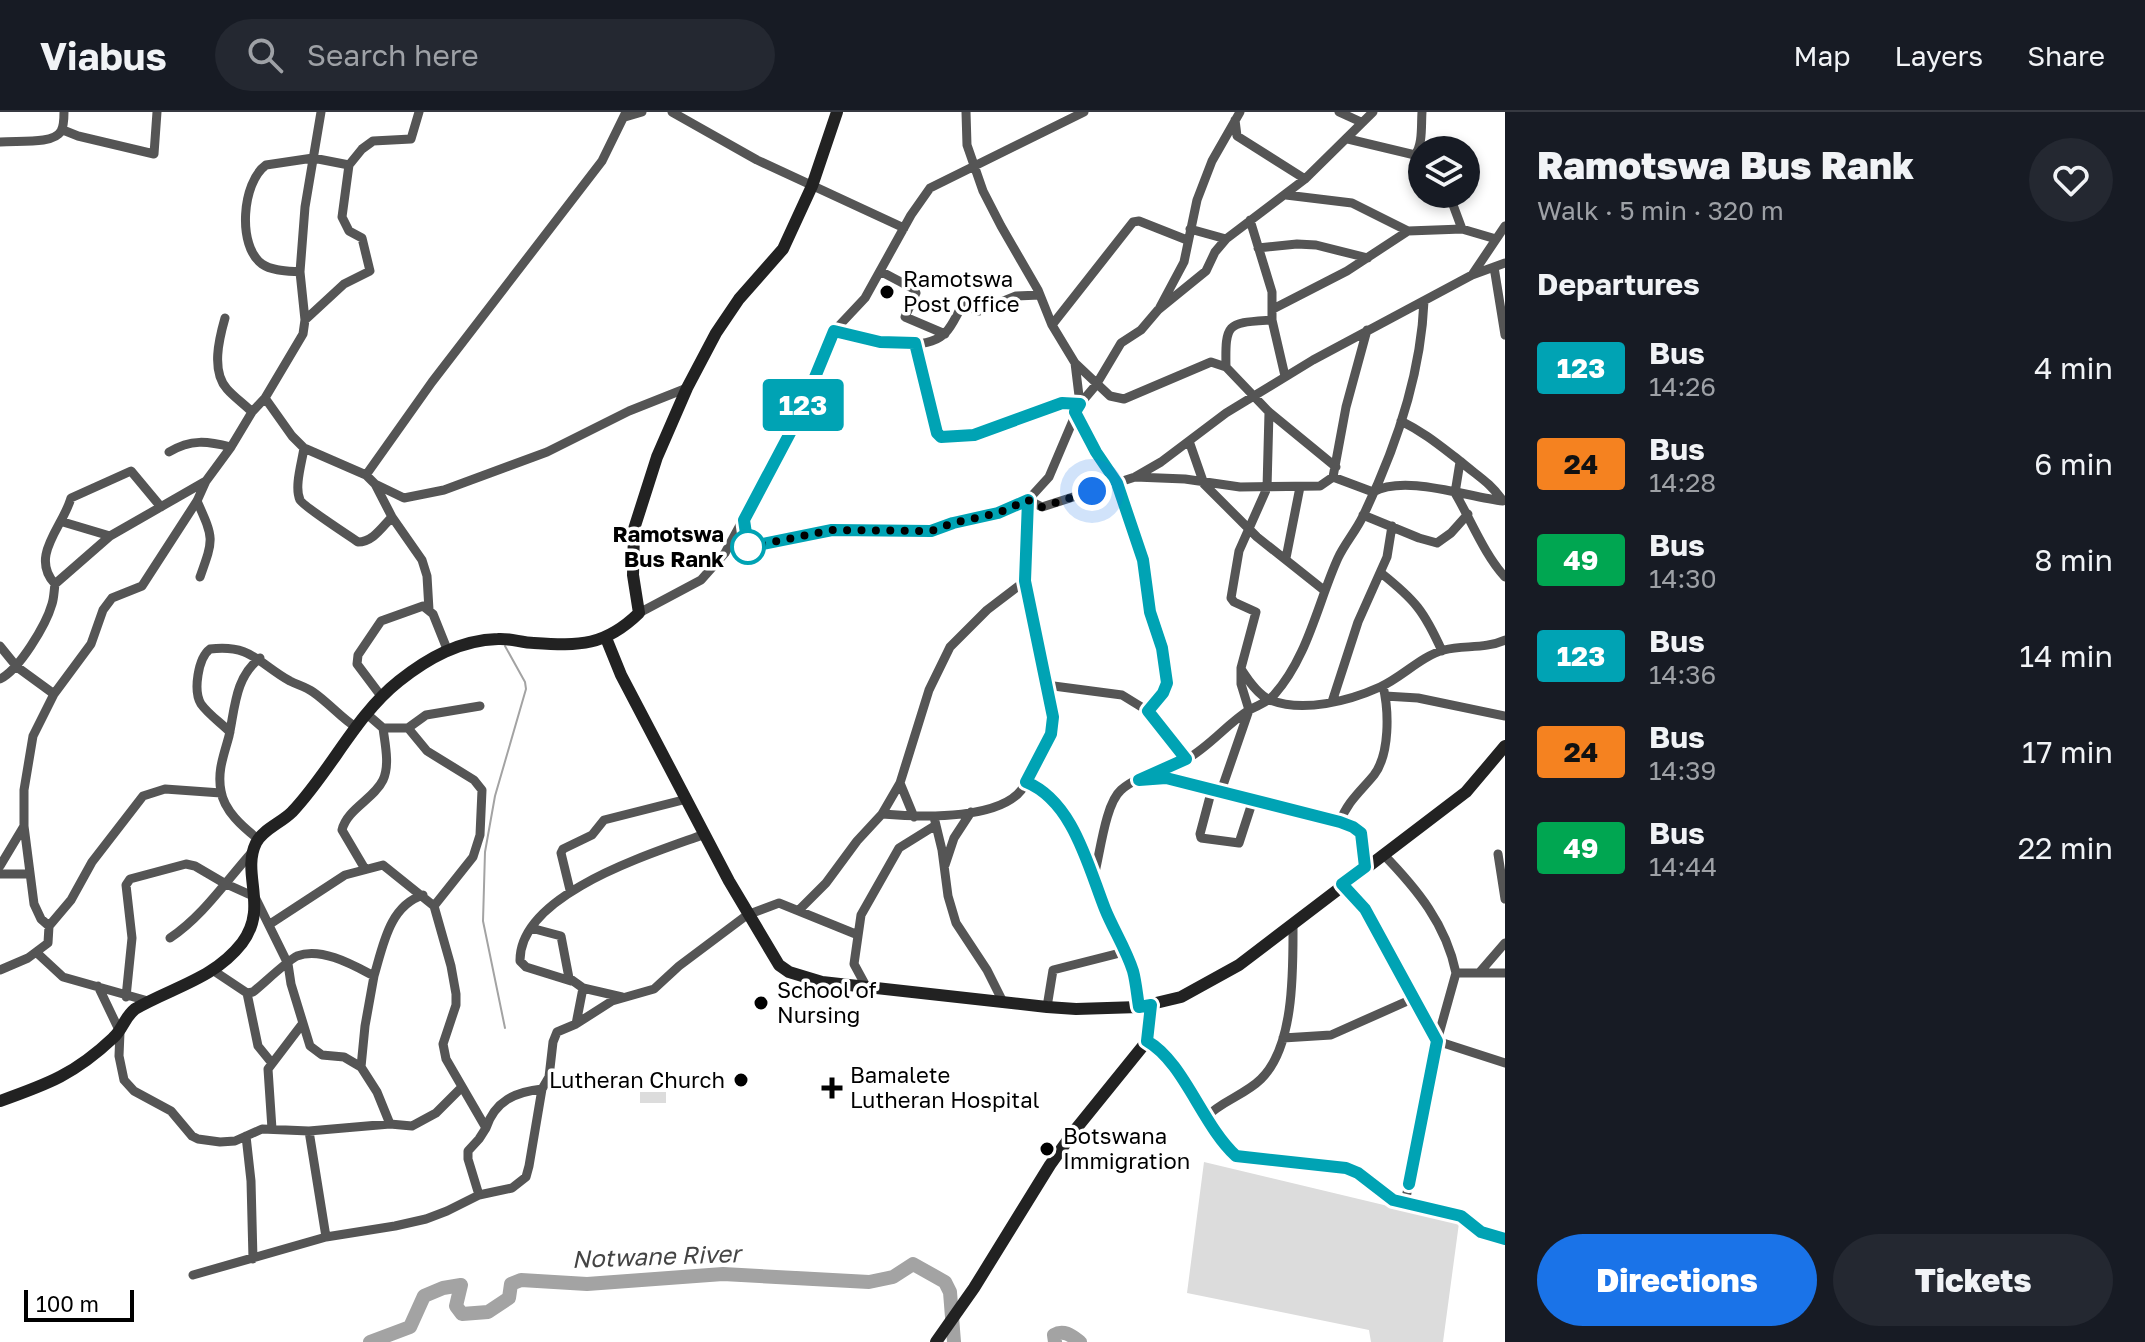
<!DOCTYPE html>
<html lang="en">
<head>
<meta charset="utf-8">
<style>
  :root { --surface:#171b24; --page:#242831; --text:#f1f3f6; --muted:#9ea1a6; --line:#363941; --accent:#1a73e8 }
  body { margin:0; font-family:"Golos Text",sans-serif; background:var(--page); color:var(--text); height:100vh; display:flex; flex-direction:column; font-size:30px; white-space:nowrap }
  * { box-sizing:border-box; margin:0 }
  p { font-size:26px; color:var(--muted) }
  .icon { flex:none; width:44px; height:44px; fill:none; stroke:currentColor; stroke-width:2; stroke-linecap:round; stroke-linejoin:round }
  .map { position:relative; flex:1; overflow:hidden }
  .sheet { display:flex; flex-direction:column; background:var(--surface); width:640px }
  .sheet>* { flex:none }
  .badge { padding:0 16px; border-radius:6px; font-size:28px; line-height:52px }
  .tools { position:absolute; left:1408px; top:24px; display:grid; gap:16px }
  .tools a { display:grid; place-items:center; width:72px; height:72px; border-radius:50%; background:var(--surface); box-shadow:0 4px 12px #0003; font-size:40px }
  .scale { position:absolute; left:24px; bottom:20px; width:110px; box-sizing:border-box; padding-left:8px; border:4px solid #000; border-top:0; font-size:22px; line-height:28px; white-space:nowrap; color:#000; -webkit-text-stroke:6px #fff; paint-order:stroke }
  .you { position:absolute; width:40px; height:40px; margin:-20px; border:6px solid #fff; border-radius:50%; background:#1a73e8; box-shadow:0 0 0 12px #1a73e833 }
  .map>.badge { position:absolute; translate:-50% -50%; box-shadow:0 0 0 4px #fff }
  h2 { padding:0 32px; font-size:30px; line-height:72px }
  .round { display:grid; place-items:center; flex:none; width:84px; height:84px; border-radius:42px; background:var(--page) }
  .headline { display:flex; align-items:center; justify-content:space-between; height:136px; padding:0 32px }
  h1 { font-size:38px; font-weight:800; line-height:60px }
  .primary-button { display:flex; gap:16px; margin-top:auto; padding:16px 32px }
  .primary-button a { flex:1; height:92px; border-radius:48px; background:var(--accent); color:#fff; font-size:32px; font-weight:800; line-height:92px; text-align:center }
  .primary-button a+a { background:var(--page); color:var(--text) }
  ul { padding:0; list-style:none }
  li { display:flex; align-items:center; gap:24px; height:96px; padding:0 32px }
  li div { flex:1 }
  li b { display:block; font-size:30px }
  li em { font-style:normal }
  li .badge { min-width:88px; font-weight:700; text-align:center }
  header { display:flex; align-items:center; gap:48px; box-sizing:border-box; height:112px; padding:0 40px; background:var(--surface); border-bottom:2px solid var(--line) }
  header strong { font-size:38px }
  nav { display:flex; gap:44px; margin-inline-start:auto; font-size:28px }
  .search { width:560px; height:72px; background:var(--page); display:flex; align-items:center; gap:20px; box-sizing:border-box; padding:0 28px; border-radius:44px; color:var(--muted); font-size:30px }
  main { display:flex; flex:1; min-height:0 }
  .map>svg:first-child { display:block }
</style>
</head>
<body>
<header>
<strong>Viabus</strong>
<div class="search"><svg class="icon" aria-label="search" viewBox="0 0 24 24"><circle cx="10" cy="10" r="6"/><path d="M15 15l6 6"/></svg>Search here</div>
<nav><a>Map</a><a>Layers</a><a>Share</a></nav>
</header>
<main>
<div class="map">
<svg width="1505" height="1230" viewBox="0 0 1505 1230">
  <rect width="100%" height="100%" fill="#fff"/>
  <path fill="#dcdcdc" d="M640,980H666V991H640Z
    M1204,1050L1459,1111L1443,1230H1371L1369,1218L1187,1181Z"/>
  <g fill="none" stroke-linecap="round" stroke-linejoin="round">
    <path stroke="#a3a3a3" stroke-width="2" d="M505,916L483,809L485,740L495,684L526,577L525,570L505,534"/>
    <path stroke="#a3a3a3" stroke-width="14" d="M370,1230L410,1215L424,1184L443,1176L461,1173L456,1194L462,1202L488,1200L509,1186L511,1172L521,1168L587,1172L723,1162L869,1170L893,1165L913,1152L945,1170L950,1180L954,1230
      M1055,1230L1054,1223C1064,1217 1072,1224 1080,1230"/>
    <path stroke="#555" stroke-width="9" d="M672,0L757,48L904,116
      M966,0L967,33L983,79L1001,114L1038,178L1052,213L1075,251L1080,292L1049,365L1028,388L1025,469L1053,605L1051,622L1026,670C1073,689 1088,754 1105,797C1113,818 1126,837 1133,859C1136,870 1137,883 1139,895
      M1339,0L1361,10
      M625,5L642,0
      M1235,8L1237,24L1305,67
      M63,18L78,24L154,42L157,0
      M1348,27L1415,43C1423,32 1421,14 1422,0
      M0,30C15,28 54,33 61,19C64,14 64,6 64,0
      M1449,82L1462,117
      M1286,83L1352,91L1408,119
      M1250,108L1272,180V208L1285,264
      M1190,117L1226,127
      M1258,136L1297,132L1316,133L1368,146
      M1494,155L1505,223
      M880,159L914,177L916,181L905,205L945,222
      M300,160C288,159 272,159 262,152C237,134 242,70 266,53L313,46L349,53
      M1472,163L1505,114
      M1160,195L1184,150L1197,88L1212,49L1240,0
      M1273,197L1347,159L1408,119L1462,117L1496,127
      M225,206C219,227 211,259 227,277C234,285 244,292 252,300
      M305,208L344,172L370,159L362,126L349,119L342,105L349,53L362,37L373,29L411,27L419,0
      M1052,213L1133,110L1139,109L1187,128
      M834,219C861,225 924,245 946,220C953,213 957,201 963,193L979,199L1016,184L1040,183
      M915,231L938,324C989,330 1032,290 1080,292L1096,273L1121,231L1141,218L1158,198L1206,159L1215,140L1226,127L1305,67L1373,0
      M1075,251L1110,284L1124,287L1211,250L1226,255L1269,300L1336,355
      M1226,255C1225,209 1228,211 1272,208
      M265,286L292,324L304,336L366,363L375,372L392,405L422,448L427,464L429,498
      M1075,300L1096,340L1117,371L1143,448L1150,500L1162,536L1167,571L1163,581L1148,599
      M1189,329L1204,372L1257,425L1325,479
      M304,336C302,350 294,375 300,388C303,394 348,423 358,430C373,430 382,415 392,405
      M169,340C191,327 207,329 231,335
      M1460,350L1455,381C1471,408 1484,442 1505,465
      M366,363L432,270L602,49L626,0
      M1135,365L1185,367L1240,375L1320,374L1333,365L1346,295L1367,218
      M1333,365L1373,380C1405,362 1467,385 1503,389C1490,370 1476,363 1460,349C1439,333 1425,321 1401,309
      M375,372L404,386L444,378L547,340L629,299L687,276
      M197,389C214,427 214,426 200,465
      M1363,403L1419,426L1437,431L1451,421L1468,402
      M744,408L748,435L832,418L931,419L953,411L998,401L1028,388L1042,395L1135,365L1161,350L1226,301L1313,248L1472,163L1505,151
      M63,410L110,424
      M1286,446L1300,375
      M1381,461C1415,488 1424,499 1442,539
      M55,472C29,444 63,415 71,386L131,359L161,395
      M639,501L701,468L725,441L799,304L834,219L865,186L911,103L930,76L1084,0
      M0,534L17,555L54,582
      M1241,557C1248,568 1258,583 1270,588C1303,601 1349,589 1380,575C1401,566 1421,544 1444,538C1464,533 1485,537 1505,528
      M0,567C19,558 46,513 52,492C54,486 54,479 55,472L110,424L206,369L231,335L252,300L265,286L303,222L305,208L300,160L305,95L321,0
      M1046,573L1122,583L1148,599L1186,647
      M381,584L357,552L358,543L381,509L423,494L433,502L447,537
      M1385,584L1418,586L1505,604
      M1332,590L1358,510L1387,445L1392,414
      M383,616H408L427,639L474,668L482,678L480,723L473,745L434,794
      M408,616L426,603L480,594
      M230,620C221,611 208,602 201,592C193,579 198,546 210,537C251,532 258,551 290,569C298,573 306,575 313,580C329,591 341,606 357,616
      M1146,667L1166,666L1182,670L1353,715C1366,726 1363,739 1365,755
      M900,671L914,705
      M1212,677L1200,722L1201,726L1239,731L1253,688
      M1221,679L1249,598L1241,572V556L1256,500L1234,490L1231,486L1239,439L1267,376L1269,300
      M882,702C918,705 1010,710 1026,670
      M934,705L942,738L948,784L956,811L987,858L1003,890
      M1340,710C1347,690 1361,679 1374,663C1390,642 1389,599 1383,574
      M258,727C243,715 224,699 221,679C217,659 224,643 229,624C235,596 235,565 260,546
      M1383,742C1417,777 1446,812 1456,861
      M1498,742L1505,787
      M945,753L954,726L971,700
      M0,754L24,714
      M365,757L342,718C347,697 374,687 383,668C390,653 385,632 383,616L368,603
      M0,762H30
      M1094,764C1100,743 1105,692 1121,678C1139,662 1166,659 1187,647C1210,634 1227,612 1249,598C1258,593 1267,591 1274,583C1308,545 1318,490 1338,446C1345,431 1356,419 1363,404C1395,338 1421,263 1424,189
      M1342,772C1384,818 1405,877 1437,929L1405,1091
      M570,778L561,741L563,737L592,723L604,708L687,687
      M800,797L826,771L857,729L882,702L900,671L929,578L950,535L987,498L1025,469
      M270,812L345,763L383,753L434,794L451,854L456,882V893L443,932L446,947L486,1016L479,1027L468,1039V1047L479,1083
      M49,814L71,788L92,750L143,684L165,677L221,681
      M170,826C203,804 226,769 253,739
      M36,840L63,865L148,889
      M0,858L28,846L48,831L49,814L41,807L34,792L24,714V678L33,624L54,582L91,532L103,498L112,486L142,474L197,389L206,369
      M214,859L247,881L253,880C262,873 288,848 297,844C322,835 353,853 374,864C383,834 389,794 423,783
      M1479,861L1505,831
      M1505,861H1456L1437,929L1505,951
      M374,864L365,914L361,955L377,980L390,1012
      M571,869L526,855L520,849C519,781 654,741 705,722
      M98,874L120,920L119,944L124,968L134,979L171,999L192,1024L198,1027L220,1030L235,1029L262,1017L309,1019L390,1012L412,1014L436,1001L461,976
      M583,876L622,885
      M867,876L854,852L861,803L899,736L936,713
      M247,881L258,934L271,950
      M126,885L132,826L126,773L130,767L186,752L195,754L224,771L255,785L288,852L291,872L310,934L322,943L344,945L361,955
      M1047,895L1053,858L1124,840
      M576,912L612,889L654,877L679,854L747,803L779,791L858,823
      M1283,926L1331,923L1412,887
      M1147,929C1183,949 1202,1013 1236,1044L1346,1056L1358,1061L1393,1088L1461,1104L1481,1120L1505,1127
      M1205,1006C1221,989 1245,983 1261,967C1295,934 1293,856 1293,811
      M486,1016C495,989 515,980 542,977
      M272,1017L268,957L303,911
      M309,1019L326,1125
      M246,1024L251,1069L253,1147
      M193,1163L326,1125L395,1114L426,1107L447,1099L479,1083L512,1076L526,1065L529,1054L542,977L549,965L553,930L557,920L576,912L583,876L569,866L561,824L531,816"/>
    <path stroke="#222" stroke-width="12" d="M606,526L621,563L729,769L779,853L789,860L822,870L1047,895L1076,897L1139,895L1181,885L1239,853L1466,680L1505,634
      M0,989C48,972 75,962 113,926C123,917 124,906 135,897C173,875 214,867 242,831C269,795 241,762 256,731C262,718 281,711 292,700C331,659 355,604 399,569C428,546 460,528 498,527C510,526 522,531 534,531C580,534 605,534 639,501L633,463L634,417L657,345L687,276L716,221L739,187L783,137L812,74L837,0
      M936,1230L974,1176L1050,1053L1075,1018L1147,929L1151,893"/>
  </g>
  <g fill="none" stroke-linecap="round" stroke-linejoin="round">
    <g stroke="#fff" stroke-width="18">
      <path id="line" d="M1409,1072L1437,929L1365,797L1342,772L1365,755L1361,721L1353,715L1340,710L1166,666L1139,668L1186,647L1148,599L1163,581L1167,571L1162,536L1150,500L1143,448L1117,371L1096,340L1075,300L1080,292L1062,291L974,323L941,325L937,321L915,231L880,230L834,219L799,304L744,408L748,435L832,418L931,419L953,411L998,401L1028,388L1025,469L1053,605L1051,622L1026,670C1073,689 1088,754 1105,797C1113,817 1126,837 1133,859C1136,870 1137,883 1139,895L1151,893L1147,929C1184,950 1202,1013 1236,1044L1346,1056L1358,1061L1393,1088L1461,1104L1481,1120L1505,1127"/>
    </g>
    <use href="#line" stroke="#00a3b4" stroke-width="12"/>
    <path stroke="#000" stroke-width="8" stroke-dasharray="0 14.4" d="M748,435L832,418L931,419L953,411L998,401L1028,388L1042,395L1092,379"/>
  </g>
  <g fill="#000" stroke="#fff" stroke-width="3">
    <circle cx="887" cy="180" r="8"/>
    <circle cx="761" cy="891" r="8"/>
    <circle cx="741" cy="968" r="8"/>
    <path d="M828 964h8v8h8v8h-8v8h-8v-8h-8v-8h8z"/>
    <circle cx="1047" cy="1037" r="8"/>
  </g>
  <circle fill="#fff" stroke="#00a3b4" stroke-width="4" cx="748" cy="435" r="16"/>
  <g text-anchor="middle" stroke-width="7" stroke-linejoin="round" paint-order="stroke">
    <g font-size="22" fill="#000" stroke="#fff" text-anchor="start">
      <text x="903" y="175">Ramotswa<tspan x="903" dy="25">Post Office</tspan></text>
      <text x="777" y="886">School of<tspan x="777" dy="25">Nursing</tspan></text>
      <text x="850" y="971">Bamalete<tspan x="850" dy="25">Lutheran Hospital</tspan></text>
      <text x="725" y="976" text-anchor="end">Lutheran Church</text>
      <text x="1063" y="1032">Botswana<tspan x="1063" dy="25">Immigration</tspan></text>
    </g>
    <g font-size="22" font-weight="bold" fill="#000" stroke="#fff" text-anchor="end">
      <text x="724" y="430">Ramotswa<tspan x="724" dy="25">Bus Rank</tspan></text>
    </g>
    <g font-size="24" font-style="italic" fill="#444" stroke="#fff">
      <text transform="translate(656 1145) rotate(-2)" y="8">Notwane River</text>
    </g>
  </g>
</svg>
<div class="tools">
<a><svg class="icon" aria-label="layers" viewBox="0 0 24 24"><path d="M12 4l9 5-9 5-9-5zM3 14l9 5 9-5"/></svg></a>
</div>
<div class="scale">100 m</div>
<div class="you" style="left:1092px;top:379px"></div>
<b class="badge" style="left:803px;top:293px;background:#00a3b4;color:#fff">123</b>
</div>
<section class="sheet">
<div class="headline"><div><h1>Ramotswa Bus Rank</h1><p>Walk · 5 min · 320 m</p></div><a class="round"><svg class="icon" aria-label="heart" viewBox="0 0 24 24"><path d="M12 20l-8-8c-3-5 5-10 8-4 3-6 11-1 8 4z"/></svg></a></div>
<h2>Departures</h2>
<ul>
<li><span class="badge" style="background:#00a3b4;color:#fff">123</span><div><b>Bus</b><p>14:26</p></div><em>4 min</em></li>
<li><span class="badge" style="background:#f58220;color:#111">24</span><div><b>Bus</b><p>14:28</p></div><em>6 min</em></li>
<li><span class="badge" style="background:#00a651;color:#fff">49</span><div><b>Bus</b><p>14:30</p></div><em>8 min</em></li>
<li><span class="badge" style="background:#00a3b4;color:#fff">123</span><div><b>Bus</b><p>14:36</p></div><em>14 min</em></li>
<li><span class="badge" style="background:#f58220;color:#111">24</span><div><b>Bus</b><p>14:39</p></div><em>17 min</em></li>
<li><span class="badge" style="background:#00a651;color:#fff">49</span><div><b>Bus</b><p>14:44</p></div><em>22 min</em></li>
</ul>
<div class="primary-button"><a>Directions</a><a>Tickets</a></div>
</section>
</main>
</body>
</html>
